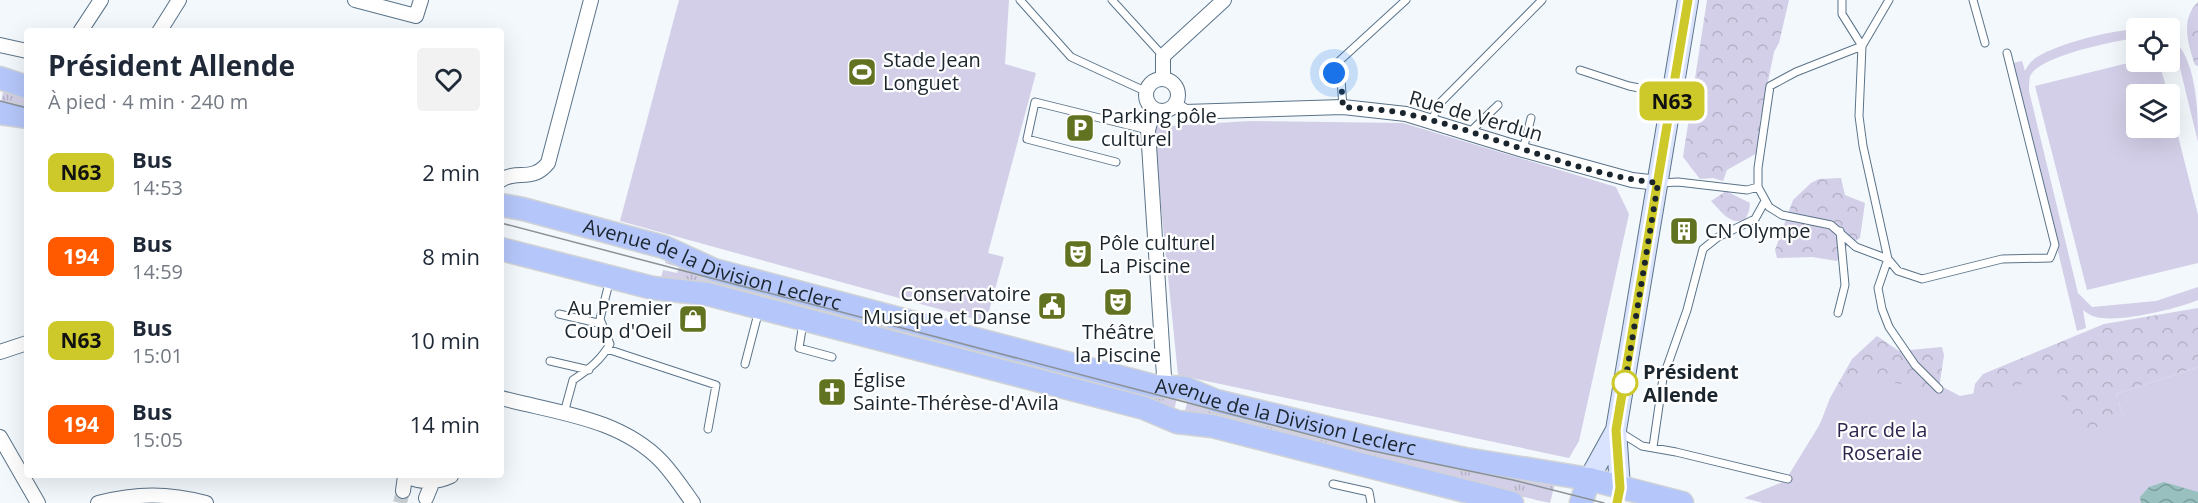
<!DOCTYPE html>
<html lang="fr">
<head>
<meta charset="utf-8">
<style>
  :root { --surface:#fff; --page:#f2f2f3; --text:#1f2937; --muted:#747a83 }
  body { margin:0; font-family:"Open Sans",sans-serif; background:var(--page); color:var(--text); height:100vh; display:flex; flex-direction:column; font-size:22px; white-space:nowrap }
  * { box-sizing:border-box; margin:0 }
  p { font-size:20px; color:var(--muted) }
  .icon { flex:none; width:33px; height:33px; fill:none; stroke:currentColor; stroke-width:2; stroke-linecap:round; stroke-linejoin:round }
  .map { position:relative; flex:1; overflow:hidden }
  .panel { position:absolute; left:24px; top:28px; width:480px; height:450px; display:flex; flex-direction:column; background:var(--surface); border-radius:6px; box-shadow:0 6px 24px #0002 }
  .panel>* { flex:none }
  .badge { padding:0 12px; border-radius:9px; font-size:21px; line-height:39px }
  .controls { position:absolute; left:2126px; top:18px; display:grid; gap:12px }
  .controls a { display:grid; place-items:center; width:54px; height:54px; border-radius:6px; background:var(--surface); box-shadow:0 6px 24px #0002; font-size:30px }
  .you { position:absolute; width:30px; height:30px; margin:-15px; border:4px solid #fff; border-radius:50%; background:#1a73e8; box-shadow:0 0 0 9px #1a73e833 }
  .map>.badge { position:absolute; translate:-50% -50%; box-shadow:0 0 0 3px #fff }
  .round { display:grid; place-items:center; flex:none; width:63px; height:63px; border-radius:6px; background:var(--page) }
  .head { display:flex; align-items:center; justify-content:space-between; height:102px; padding:0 24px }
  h1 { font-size:28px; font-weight:700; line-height:45px }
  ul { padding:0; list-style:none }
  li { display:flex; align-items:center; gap:18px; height:84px; padding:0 24px }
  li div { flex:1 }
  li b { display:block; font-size:22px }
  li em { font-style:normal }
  li .badge { min-width:66px; font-weight:700; text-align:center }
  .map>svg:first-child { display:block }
</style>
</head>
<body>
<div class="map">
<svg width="2198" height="503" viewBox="0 0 2198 503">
  <defs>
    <pattern id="grass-tufts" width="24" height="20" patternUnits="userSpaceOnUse" patternTransform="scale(1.5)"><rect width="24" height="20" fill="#d3cfe8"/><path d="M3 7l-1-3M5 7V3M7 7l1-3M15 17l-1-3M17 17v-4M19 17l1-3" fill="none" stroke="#b5b2c7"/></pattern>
    <pattern id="forest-crowns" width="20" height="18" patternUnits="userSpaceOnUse" patternTransform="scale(1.5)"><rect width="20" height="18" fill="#d3cfe8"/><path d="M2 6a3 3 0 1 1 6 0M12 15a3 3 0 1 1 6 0" fill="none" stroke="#b5b2c7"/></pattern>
    <pattern id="water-waves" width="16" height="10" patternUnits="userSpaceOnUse" patternTransform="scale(1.5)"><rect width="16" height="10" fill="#97c0bf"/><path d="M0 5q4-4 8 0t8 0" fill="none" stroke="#7a9c9c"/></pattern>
  </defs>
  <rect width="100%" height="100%" fill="#f2f8fc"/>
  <path fill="url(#grass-tufts)" d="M4,86L27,96V112L0,109Z
    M667,254L1178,393L1173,415L717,285L659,286L663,270L677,273L679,267L665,263Z
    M1189,396L1556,479L1550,503L1183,418Z"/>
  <path fill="url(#forest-crowns)" d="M1707,0H1789L1779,43L1774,52L1760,121L1759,152L1727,170L1723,181L1713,178L1700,179L1683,157Z
    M2198,2V66L2195,65C2188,44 2180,19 2198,2Z
    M1841,178L1845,195L1865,203L1860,238L1846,247L1837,261L1812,257L1777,258L1775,250L1793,200L1811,183L1819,179Z
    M1726,191L1750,203L1749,211L1745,220C1730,226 1721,211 1711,201Z
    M2198,308V367L2116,394L2125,421L2141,503H1786L1808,455L1830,398L1852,359L1877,336L1899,351L1942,347L1944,355L1939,389L1948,405L1973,396L1975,384L1983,374L2104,324Z"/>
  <path fill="#d3cfe8" d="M679,0H1009L1005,64L1036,73L988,253L1004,257L986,322L620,221Z
    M2136,29V38C2114,41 2039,56 2030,76C2029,80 2029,87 2029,91L2078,293L2092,307L2156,301L2198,287V300C2177,309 2118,323 2096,317C2091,316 2087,313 2083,310L2086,328L2077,331L2013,63L2022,61L2025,71C2028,65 2031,61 2037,57C2060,43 2109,31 2136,29Z
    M2169,35C2197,57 2198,109 2198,142L2178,60L2169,44Z
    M2136,61L2159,62L2168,94H2136V128H2169V100L2198,215V263L2087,290L2035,86Z
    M1250,121L1403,123L1616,187L1629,214L1579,441L1569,458L1178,375L1153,127Z
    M2198,367V503H1763L1744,498L1785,481L1839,393L1858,376L1936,391L1941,386L1960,396L2055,378L2076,434L2124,418L2116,394Z"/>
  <path fill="url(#water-waves)" d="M2164,482L2198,492V503H2141L2140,497L2149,487Z"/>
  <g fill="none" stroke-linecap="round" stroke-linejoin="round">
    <path stroke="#c7ced3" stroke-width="14" stroke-dasharray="14 7" stroke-linecap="butt" d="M400,503L403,491"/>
    <g stroke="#5b7388" stroke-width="9">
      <path id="lane" d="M1020,0L1071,57L1147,92
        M1112,0L1163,56
        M1889,0L1862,46L1859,116L1863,146L1888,259L1878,288L1882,309L1889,327L1915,365L1939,389
        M1973,0L1985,43
        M1580,70L1629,86L1670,94
        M1343,107L1341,80L1334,73L1336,64L1406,0
        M1432,121L1438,105L1542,0
        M1469,133L1498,105
        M1523,150L1531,118
        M1116,162L1027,139L1035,102L1148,130
        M1661,183L1678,182L1747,190L1758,187V168L1770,86L1796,72L1862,46L1842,14V0
        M1758,187L1769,207L1782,215L1831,225L1856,247L1888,259L1898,271L1922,279L2002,259L2050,258L2055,245L2007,53
        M1838,313L1845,285L1840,231
        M559,314L602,324
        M803,323L799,348L832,357
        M607,349L716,385L708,429
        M550,361L589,370
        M745,364L759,310
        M564,413L573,380C588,370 601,360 610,344L600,319L610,279
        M1618,431L1642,446L1676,452L1788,479
        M1653,447L1663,378L1687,310L1703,249L1718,237L1755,219L1765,201
        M1333,484L1369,492L1371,503"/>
    </g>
    <g stroke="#5b7388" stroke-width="16">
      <path id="street" d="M355,0L416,16L421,0
        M80,32L101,0
        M159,32L179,0
        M0,45L27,51
        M1163,79V56L1224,0
        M1146 95a16 16 0 1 1 32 0a16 16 0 1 1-32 0Z
        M1175,105L1185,112L1343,107L1406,114L1523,150L1632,180L1658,183
        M1154,109L1148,130L1164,376L1162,386
        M501,180C518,169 532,183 548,163L591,0
        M0,352L27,343
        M501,398C557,413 620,418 662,462C674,475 683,489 693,503
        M0,437L38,503
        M406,476C421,483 436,483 451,476
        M403,491L405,476
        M426,498L433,481
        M98,503C137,493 168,493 206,503"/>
    </g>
    <g stroke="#5b7388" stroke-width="22">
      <path id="secondary" d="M1589,479L1616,430
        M1620,487L1616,430L1688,0"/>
    </g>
    <g stroke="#d1d3d5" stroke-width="25">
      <g id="primary">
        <path d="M0,78L27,87"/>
        <path d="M0,113L27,117"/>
        <path id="s1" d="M501,205L523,209L664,247L714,270L1154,386L1185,388L1216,401L1394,444L1465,459L1589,479L1682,503"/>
        <path d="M501,249L653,288L707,294L1144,408L1177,422L1212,426L1512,503"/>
        <path d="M1581,503L1589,479"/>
      </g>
    </g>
    <use href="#lane" stroke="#fff" stroke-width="7"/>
    <use href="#street" stroke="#fff" stroke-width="14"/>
    <use href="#secondary" stroke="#dae3fd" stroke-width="20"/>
    <use href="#primary" stroke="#b5c7fa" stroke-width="22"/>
    <path stroke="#8a9298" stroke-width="1.5" d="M0,101L27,108
      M501,223L1368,450L1513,480L1604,503"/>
  </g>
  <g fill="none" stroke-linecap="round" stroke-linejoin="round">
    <g stroke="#fff" stroke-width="14">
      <path id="line" d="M1617,503L1620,488L1616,430L1688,0"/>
    </g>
    <use href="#line" stroke="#cec92a" stroke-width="9"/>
    <path stroke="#1a252d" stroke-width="6" stroke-dasharray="0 10.8" d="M1334,73L1341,80L1343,107C1364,109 1386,109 1407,114C1491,133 1571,173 1658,183L1625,383"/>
  </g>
  <defs>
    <g id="stadium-square" transform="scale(1.5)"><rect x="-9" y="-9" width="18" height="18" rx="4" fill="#617321" stroke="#fff"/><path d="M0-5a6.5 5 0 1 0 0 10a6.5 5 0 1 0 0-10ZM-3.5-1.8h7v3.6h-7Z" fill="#fff"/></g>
    <g id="parking-square" transform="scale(1.5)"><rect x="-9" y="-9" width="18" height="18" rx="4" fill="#617321" stroke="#fff"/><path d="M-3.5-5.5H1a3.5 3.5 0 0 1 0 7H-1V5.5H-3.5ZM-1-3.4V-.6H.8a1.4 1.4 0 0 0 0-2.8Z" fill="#fff"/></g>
    <g id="building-square" transform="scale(1.5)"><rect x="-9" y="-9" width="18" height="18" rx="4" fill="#617321" stroke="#fff"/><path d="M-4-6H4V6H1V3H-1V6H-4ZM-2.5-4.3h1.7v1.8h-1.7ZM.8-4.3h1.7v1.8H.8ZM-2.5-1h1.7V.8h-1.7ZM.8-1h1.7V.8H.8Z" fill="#fff"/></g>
    <g id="theatre-square" transform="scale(1.5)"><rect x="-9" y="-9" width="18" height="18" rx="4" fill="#617321" stroke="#fff"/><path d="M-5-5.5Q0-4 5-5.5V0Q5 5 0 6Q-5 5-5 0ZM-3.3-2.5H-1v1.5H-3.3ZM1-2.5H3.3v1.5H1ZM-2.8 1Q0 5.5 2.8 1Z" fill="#fff"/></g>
    <g id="civic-square" transform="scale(1.5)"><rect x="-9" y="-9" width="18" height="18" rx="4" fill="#617321" stroke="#fff"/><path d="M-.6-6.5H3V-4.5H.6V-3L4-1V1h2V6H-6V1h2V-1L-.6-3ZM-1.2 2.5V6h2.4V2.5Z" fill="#fff"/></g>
    <g id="shop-square" transform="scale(1.5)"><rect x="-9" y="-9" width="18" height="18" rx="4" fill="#617321" stroke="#fff"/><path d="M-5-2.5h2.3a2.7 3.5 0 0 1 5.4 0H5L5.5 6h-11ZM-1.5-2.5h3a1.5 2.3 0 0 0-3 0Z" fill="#fff"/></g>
    <g id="church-square" transform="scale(1.5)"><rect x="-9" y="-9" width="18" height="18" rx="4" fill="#617321" stroke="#fff"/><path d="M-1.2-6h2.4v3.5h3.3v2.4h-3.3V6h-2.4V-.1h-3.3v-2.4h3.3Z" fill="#fff"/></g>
  </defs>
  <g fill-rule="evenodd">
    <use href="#stadium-square" x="862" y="72"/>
    <use href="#parking-square" x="1080" y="128"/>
    <use href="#building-square" x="1684" y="231"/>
    <use href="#theatre-square" x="1078" y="254"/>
    <use href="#theatre-square" x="1118" y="302"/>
    <use href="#civic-square" x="1052" y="306"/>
    <use href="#shop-square" x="693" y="319"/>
    <use href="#church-square" x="832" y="392"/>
  </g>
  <circle fill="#fff" stroke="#cec92a" stroke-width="3" cx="1625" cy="383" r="12"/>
  <g text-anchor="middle" stroke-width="4.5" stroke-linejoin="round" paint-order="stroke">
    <g font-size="20" fill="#1a252d" stroke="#fff" text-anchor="start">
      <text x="883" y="67">Stade Jean<tspan x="883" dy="23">Longuet</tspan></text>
      <text x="1101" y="123">Parking pôle<tspan x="1101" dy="23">culturel</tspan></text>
      <text x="1705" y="238">CN Olympe</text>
      <text x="1099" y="250">Pôle culturel<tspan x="1099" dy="23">La Piscine</tspan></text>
      <text x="1031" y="301" text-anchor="end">Conservatoire<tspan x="1031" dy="23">Musique et Danse</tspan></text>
      <text x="672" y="315" text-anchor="end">Au Premier<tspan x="672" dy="23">Coup d'Oeil</tspan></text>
      <text x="1118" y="339" text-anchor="middle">Théâtre<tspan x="1118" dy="23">la Piscine</tspan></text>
      <text x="853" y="387">Église<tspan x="853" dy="23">Sainte-Thérèse-d'Avila</tspan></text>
    </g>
    <g font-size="20" fill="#1a252d" stroke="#fff">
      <text transform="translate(1476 116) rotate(16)" y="7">Rue de Verdun</text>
      <text dy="7" stroke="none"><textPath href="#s1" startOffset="220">Avenue de la Division Leclerc</textPath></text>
      <text dy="7" stroke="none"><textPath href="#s1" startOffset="814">Avenue de la Division Leclerc</textPath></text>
    </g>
    <g font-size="20" font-weight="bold" fill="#1a252d" stroke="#fff" text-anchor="start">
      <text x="1643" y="379">Président<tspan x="1643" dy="23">Allende</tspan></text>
    </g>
    <g font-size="20" fill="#2f254f" stroke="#fff">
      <text x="1882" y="437">Parc de la<tspan x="1882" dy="23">Roseraie</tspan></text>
    </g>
  </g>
</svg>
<div class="controls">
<a><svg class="icon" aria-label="locate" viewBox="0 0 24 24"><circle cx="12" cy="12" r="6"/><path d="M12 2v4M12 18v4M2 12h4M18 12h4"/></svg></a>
<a><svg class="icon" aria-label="layers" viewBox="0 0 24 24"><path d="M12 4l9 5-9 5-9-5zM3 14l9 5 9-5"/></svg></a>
</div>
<div class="you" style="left:1334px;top:73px"></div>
<b class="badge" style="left:1672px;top:101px;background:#cec92a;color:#111">N63</b>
<section class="panel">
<div class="head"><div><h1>Président Allende</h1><p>À pied · 4 min · 240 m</p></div><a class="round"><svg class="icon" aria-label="heart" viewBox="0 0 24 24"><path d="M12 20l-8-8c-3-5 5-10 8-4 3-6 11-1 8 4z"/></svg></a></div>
<ul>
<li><span class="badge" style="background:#cec92a;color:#111">N63</span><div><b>Bus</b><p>14:53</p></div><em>2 min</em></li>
<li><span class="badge" style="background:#ff5a00;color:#fff">194</span><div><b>Bus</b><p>14:59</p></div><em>8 min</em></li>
<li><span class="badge" style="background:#cec92a;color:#111">N63</span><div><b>Bus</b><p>15:01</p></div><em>10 min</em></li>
<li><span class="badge" style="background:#ff5a00;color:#fff">194</span><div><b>Bus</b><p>15:05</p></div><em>14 min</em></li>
</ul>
</section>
</div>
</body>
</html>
